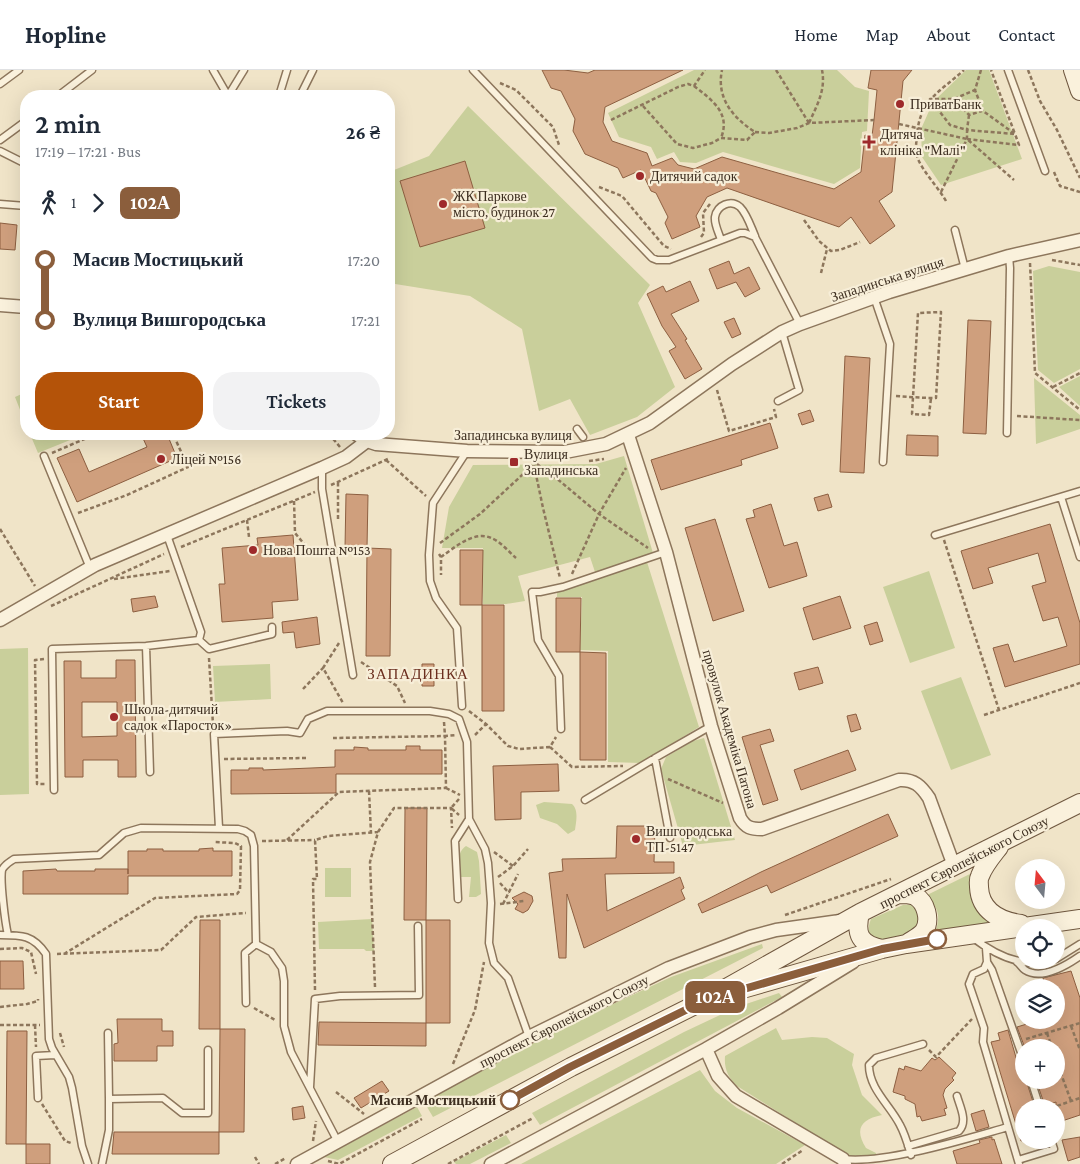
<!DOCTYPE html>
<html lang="en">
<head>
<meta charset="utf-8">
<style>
  :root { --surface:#fff; --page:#f2f2f3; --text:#1f2937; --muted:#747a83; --line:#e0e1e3; --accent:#b45309 }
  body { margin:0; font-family:"Crimson Pro",serif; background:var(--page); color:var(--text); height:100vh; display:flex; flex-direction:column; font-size:19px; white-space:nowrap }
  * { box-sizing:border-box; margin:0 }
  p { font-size:16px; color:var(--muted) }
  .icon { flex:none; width:28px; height:28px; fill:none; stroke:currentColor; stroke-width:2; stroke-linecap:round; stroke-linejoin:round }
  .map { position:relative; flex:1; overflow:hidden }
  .panel { position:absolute; left:20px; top:20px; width:375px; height:350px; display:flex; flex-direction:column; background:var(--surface); border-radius:20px; box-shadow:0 5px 20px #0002 }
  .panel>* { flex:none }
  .badge { padding:0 10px; border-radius:8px; font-size:18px; line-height:32px }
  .needle { width:32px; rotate:344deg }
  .buttons { position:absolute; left:1015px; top:789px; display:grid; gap:10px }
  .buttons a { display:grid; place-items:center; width:50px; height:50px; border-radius:50%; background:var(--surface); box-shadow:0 5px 20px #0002; font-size:25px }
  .map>.badge { position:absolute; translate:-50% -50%; box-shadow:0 0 0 2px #fff }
  .legs { display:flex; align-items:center; gap:8px; height:55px; padding:0 15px; font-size:16px }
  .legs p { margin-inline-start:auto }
  .head { display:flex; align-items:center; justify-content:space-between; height:85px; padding:0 15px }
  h1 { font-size:28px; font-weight:600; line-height:38px }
  .button { display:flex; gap:10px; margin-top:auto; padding:10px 15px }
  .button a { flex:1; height:58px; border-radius:20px; background:var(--accent); color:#fff; font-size:20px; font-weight:600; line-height:58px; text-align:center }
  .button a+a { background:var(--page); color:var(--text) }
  ul { padding:0 15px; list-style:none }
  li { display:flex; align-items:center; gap:18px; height:60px; font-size:19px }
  li i { display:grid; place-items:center; width:8px; height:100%; margin:0 6px; background:currentColor }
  li i::after { content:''; width:12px; height:12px; margin:-6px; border:4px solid; border-radius:50%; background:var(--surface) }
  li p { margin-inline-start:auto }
  li:first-child i { background:linear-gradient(#0000 50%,currentColor 0) }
  li:last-child i { background:linear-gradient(currentColor 50%,#0000 0) }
  header { display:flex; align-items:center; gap:30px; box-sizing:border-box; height:70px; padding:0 25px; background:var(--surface); border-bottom:1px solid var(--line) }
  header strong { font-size:24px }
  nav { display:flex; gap:28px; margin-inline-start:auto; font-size:18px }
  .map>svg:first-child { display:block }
</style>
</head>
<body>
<header>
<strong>Hopline</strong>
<nav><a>Home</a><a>Map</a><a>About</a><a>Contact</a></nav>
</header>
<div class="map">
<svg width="1080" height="1094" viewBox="0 0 1080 1094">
  <rect width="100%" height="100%" fill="#f0e4c8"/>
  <path fill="#c9cf9b" d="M694,0H837L855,17L869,21L867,61L862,62L860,98L834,114L723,82L696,93L680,92L674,82L657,89L651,77L619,67L608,43Z
    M966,0H989L1022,89L941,115L922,87L921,59L933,32Z
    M468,36L650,215L638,233L675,317L637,347L590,365L570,329L539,341L522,259L470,226L389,213V102L429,86Z
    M1049,196L1080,202V299L1054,313L1038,300L1033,201Z
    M1080,306V336L1059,317Z
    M1034,308L1080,345V359L1036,374Z
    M26,322V355L15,327Z
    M30,364H85L38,383Z
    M624,386L653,483L595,502L590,487L518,506L525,531L506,534H483V478H442L449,437L473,395L596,394Z
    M647,492L699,657L641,693L608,692V581L580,580L582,527H557V522Z
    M929,501L955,578L910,593L883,517Z
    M28,578L29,724L0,725V579Z
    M270,594L271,629L215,632L213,596Z
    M961,607L991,685L951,700L921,621Z
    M704,668L735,770L683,776L661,699L666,687L693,671Z
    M544,732L572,734C579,740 576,752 575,760L568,764L557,754L540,748L536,735Z
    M466,776L477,782L479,791L481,824L476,827H469L471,807H461L460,805C459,794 456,783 466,776Z
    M325,798H351V827H325Z
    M974,802L993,853L935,863C941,845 939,838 925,826Z
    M903,835H913L922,848L912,867C895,869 859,880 871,849Z
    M372,849L374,881H366L364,879H319L318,852Z
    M762,874L763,878L433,1047L424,1032L530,975L596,942L671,907Z
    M779,923L782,927L540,1055L532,1043L684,962L737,937Z
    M776,958L782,970L812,967L827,968L854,984L852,995L862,1025L882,1045C861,1049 854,1059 866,1078L876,1083V1087H854L842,1082L737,1016C728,1007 724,999 725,986Z
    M700,1000L715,1021L737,1038L805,1075L776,1094H521Z
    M417,1037L422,1046L338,1090L324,1087Z
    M506,1065L511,1073L470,1094H456L454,1092Z"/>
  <path fill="#cf9f7d" stroke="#8d5f41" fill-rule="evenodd" d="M542,0H564L588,3L595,0H683L605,37L603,52L612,71L647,83L652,96L672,88L678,95L694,99L722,87L834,119L861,102L865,65L872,66L874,50L877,20L868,18L871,0H912L903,11L892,122L879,131L895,156L870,174L851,147L839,157L727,118L707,127L696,146L700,157L672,169L665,153L668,147L656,123L651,121L641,100L623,108L618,98L585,84L573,61L575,49L561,21L551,18Z
    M465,91L485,158L420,177L400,111Z
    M0,153L17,155L15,180L0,179Z
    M729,191L734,204L749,197L760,219L745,227L736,212L717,219L709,199Z
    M690,211L699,231L671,244L687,269L685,270L702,299L685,309L669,281L676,277L662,256L647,224L663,216L666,222Z
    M734,248L741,264L732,268L724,252Z
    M968,250L991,251L986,364L963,363Z
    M845,286L870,288L864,403L840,402Z
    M810,340L814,351L802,355L798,344Z
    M770,353L778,378L741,390L742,395L661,420L651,390Z
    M141,364H167L177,388L77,432L57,388L79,379L89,402L147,377Z
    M907,365L938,366V386L906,385Z
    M346,424L368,425L367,478H345Z
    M828,424L832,437L818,441L814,428Z
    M771,434L784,476L797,472L807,506L769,518L746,449L755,447L753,440Z
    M715,449L744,541L713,551L685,458Z
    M1050,454L1080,553V594L1005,617L993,578L1008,574L1014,592L1067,576L1058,547L1043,551L1032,516L1046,512L1038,483L988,498L993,513L973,519L961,481Z
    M293,465L298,530L272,532L273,548L222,552L219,514H225L222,478L258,475L257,468Z
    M367,478L391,479L390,586H366Z
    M460,480H483L482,535H460Z
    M155,526L158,537L133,542L131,529Z
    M840,526L851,558L813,570L803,538Z
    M556,528H581L580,582L606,583V690H580V582H556Z
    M482,535H504V641H482Z
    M317,547L320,574L296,578L294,562L283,563L282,552Z
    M877,552L883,571L870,575L864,556Z
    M116,590H135L136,707H118V690H83V707H65L64,591H81V608H116ZM82,632H117V666L82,667Z
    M422,594H434V616H422Z
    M818,597L823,613L799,620L794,603Z
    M856,644L861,659L851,662L847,646Z
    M770,659L774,671L760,675L778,730L763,735L742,667Z
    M406,676H420V680H442V704H336V723L231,724V700H249V698H263V700L335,697V680H354V677L368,678V680H406Z
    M848,680L856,700L801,720L794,700Z
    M558,694L559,721L521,722V749L495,750L493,696Z
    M405,738H427L426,850H404Z
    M888,744L898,766L771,823L767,815L702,843L698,834L761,802Z
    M617,756H655L654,792H674V803L605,804L607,841L680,807L684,818L681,820L685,829L584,878L567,824L566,888H559L549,803L563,801L562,789L616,788Z
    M213,778V781H232V806H128V824H23V801L56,799L57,801H95V799H128V804V781H147V779H163V781H199V779Z
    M524,822L532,826L533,831L528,840L523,843L515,839L518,834L512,828Z
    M200,850H220V959H199Z
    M426,850H450V953H426Z
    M0,891H23L24,919H0Z
    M1071,901L1080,928V1045L1056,1053V1032L1045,1036L1036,1010H1056V978H1025L1017,957L1040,950H1056V918H1046L1043,908Z
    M117,949H162V961H173V976H157V991H114V974L118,973Z
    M319,952L426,953V976L318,975Z
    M220,959H245L244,1062H219Z
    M1008,960L1022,1008L1023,1010H1026L1035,1038H1024V1070L1021,1071L991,972L1000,970L998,963Z
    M7,961H27L26,1074H6Z
    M939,987L956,1003L952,1008L954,1010L945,1019L943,1025L947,1038L944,1039L946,1045L922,1051L920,1046L917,1047L915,1034L905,1029V1026L893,1022L899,998L904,1000L905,996L921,1001L932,988L935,990Z
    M382,1011L389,1021L361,1038L354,1028Z
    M303,1036L305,1048L293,1050L292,1038Z
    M984,1040L989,1057L976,1061L971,1044Z
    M114,1062H219V1084H112Z
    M992,1067V1070L994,1069L1002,1094H957L953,1081L980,1073L979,1070Z
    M1080,1067V1087L1068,1091L1062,1070Z
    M26,1074H50V1094H26Z"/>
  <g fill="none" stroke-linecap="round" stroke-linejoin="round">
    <g stroke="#8d765c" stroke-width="9">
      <path id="lane" d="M213,0L228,26
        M473,0L652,188L657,190H669L740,163H745L755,167L800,254
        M1008,0L1045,101
        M0,14L19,0
        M58,26L92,0
        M228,26L244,0
        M279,26L287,0
        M300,26L313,0
        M0,70L26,51
        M0,81L26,94
        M0,134L26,136
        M955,160L965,199
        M721,170C719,163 714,154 715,147C717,135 731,129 740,137C747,144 751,157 755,166
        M874,227L890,274L883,392
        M778,331L799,320L782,262
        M577,359L583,367
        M1007,363L1010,198L1009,186
        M44,386L90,498
        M322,398V419L353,605
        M1061,427L1080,487
        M167,465L201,562L199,570L209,579L272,564V557
        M935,465L1080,421
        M146,576L150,702
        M462,636L457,558L436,528L430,511L429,485L433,433L467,381
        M561,659L559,606L538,570L532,522H540L563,517L666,482
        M655,688L670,768
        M54,720L52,579L146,576L199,570
        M585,730L655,688L711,656
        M219,758L214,664L287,661L300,663L308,649L327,641H430L449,644L459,649L467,672L469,749L485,779L488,793L491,833L489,873L494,893L508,908L529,967
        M458,829L455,771L469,749
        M0,865C22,865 33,865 46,884L49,969L52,978L69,1007L72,1018L82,1076L88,1094
        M8,865C5,852 0,811 2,800C5,794 10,792 14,789L99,785L124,763L141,758L238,759L245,761L251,765L254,776L256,874L271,882L282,898L284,911V956L291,982L338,1072
        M972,867C995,885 1023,899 1052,890
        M986,878L987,892L984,899L973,904L969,914L984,958L983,972L1019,1094
        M1056,889L1080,874
        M987,892L992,900L1024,991
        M1017,892C1020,894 1022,898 1025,900C1042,911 1067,895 1080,886
        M246,933L245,883L256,874
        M108,963L109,1029
        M1031,1010L1040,1038
        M310,1017L315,929L340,926L419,925L418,856
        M38,1028L36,986L55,985
        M908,1076L959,1061C968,1051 960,1037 957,1026
        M911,1085C908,1075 905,1064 900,1055C890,1035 869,1019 869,995L876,988L923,974
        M843,1089C886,1094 965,1069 1008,1057
        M1018,1090L1054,1079L1051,1070
        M102,1094L109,1060V1029L163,1028L182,1043H208V980"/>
    </g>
    <g stroke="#8d765c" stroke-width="15">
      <path id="street" d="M0,235L26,237
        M356,364L367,371L376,374L467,381L565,382L606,374L650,353L732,294L782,262L800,254L889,222L1009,186L1080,170
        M628,365L666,482L711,656L740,748C746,758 751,759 762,759L899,710C914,709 921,716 929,728L954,796
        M0,550L95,495L322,398L346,387L367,371
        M706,979L718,1006L736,1026L843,1089L845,1094
        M297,1094L529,967L669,898L750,867L776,860L840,851
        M491,1094L706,979L778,938L853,892"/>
    </g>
    <g stroke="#6f573f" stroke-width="20">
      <path id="secondary" d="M1073,0L1080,21
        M999,777C992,786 984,795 980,806C978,810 979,813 979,817C980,841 1000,851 1021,854
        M899,824C904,824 910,824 915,826C926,832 931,850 924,861C920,866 914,869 908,873
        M860,843C855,865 860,874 882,879
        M732,922L882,879L906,874L1080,849
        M392,1094L571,997L705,930L860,843L1080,733"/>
    </g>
    <path stroke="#8d765c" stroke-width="2.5" stroke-dasharray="4 2.5" stroke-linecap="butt" d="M776,0L809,53
      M981,0L975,20L983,41L1015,64L991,0
      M1028,0L1040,31L1057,60L1080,108
      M500,13L516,20L553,57L559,75
      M694,16C712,30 731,43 721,68
      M954,29L969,45L982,41
      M643,36L677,74L693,78L712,73L721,68L747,70L755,62C733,48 716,28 722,0
      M611,50L678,17L688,14L694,16L705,0
      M809,53C817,35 826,20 822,0
      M899,54L967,69L1014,110
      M755,62L769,63L797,58L809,53L874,50
      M967,69L1019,75L1015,64L967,60L969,45
      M1054,102L1060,116L1080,122
      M599,117L622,126L664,176L671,179
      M941,122L967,69V60L950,55L930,29H954L975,20
      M946,131C938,117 924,103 918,89C915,82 916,74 917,66C919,30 940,22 964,0
      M804,150L819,171L831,181L840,180L860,172
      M701,167L704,163L703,143L710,134
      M1052,190L1080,195
      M1030,193L1035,303L1080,340
      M821,203L827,179
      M1053,317L1080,303
      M717,320L729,361L776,347L774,339
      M896,326C910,327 923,328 936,328L941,242L918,243L912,344L929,345L931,328
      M1017,346L1080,350
      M329,364L340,377
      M52,383L96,364
      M386,390L426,426
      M589,391L604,389
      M537,394L561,412L599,444L648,478
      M534,395L543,438L560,508
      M331,415L390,388
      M294,431L295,463L310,481
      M78,443L127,425L188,397L173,364
      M338,449V412
      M247,450L249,467
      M0,459L35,516
      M944,470L999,640
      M440,473L480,444L535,393
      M181,477L315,422
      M439,484L441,487V505
      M441,487C454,478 474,460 491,468C500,471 509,482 516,488
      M572,504L599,444L626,398
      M114,509L170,501
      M51,536L164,484
      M339,573L323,598L343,633
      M209,588L213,655
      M44,589L35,590L37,714H45
      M361,592L397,616L405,633
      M303,619L323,598
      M469,641L486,654L508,676L519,679L550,677L556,667
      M984,645L1080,613
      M444,652L445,666L456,665
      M475,665L486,654
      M550,677L572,697L623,696
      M224,689L306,688
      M668,709L723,733
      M446,718L460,725
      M369,721L371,763
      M459,729L451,738L459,745
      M287,770L339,722L446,718L445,666L333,668
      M262,771L315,770
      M494,782L513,796
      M498,807L513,796L528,779
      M500,813L509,823
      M500,834L524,831
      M503,834L518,804
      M785,845L891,809
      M0,879L22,878L31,882L36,904
      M57,884L161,880L196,847L246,843
      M64,884L155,828L237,824L240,820L241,776L235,773L214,772
      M375,917L370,792L378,762L394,738H451L452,758
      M315,920L313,809H317L315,770L328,766L378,762
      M0,937L27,934L38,931V929
      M254,938L275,950
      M0,955H40
      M35,955L36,977
      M1071,956L1080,980
      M60,963L64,977
      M1047,963L1052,978
      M1026,969L1080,953
      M929,980L936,987L972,949
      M1056,990L1071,1031
      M453,994L475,940L484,892
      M336,1022L364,1044
      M42,1034L65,1071L71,1073
      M1051,1038L1080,1028
      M313,1071L316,1051
      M255,1087L259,1094
      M328,1091L339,1094L422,1049
      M275,1094L286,1088
      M448,1094L533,1048
      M782,1094L803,1080"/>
    <use href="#lane" stroke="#faf1dc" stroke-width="6"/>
    <use href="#street" stroke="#faf1dc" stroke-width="12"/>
    <use href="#secondary" stroke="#faf1dc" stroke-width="18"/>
  </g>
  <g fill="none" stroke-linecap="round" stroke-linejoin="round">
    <g stroke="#fff" stroke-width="11">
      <path id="line-1" d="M510,1030L570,997L706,930L882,879L937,869"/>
    </g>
    <use href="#line-1" stroke="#8b5e3c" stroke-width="8"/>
  </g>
  <g fill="#9e2a2b" stroke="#f7eed8" stroke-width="2">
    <circle cx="900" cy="34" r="5"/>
    <path d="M866.5 64.5h5v5h5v5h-5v5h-5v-5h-5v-5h5z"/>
    <circle cx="640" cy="106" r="5"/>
    <circle cx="443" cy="134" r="5"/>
    <circle cx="161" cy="389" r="5"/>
    <rect x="509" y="387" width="10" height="10" rx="2.5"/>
    <circle cx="253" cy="480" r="5"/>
    <circle cx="114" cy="647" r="5"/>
    <circle cx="636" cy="769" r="5"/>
  </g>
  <g fill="#fff" stroke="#8b5e3c" stroke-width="2.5">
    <circle cx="937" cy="869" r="9"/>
    <circle cx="510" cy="1030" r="9"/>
  </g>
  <g text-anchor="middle" stroke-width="4.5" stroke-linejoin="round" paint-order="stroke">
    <g font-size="14" fill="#3d2e20" stroke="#f7eed8" text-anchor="start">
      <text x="910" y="39">ПриватБанк</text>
      <text x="880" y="69">Дитяча<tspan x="880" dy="16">клініка "Малі"</tspan></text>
      <text x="650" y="111">Дитячий садок</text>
      <text x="453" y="131">ЖК Паркове<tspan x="453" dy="16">місто, будинок 27</tspan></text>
      <text x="524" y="389">Вулиця<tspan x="524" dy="16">Западинська</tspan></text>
      <text x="171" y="394">Ліцей №156</text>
      <text x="263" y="485">Нова Пошта №153</text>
      <text x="124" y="644">Школа-дитячий<tspan x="124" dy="16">садок «Паросток»</tspan></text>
      <text x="646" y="766">Вишгородська<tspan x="646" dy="16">ТП-5147</tspan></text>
    </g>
    <g font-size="14" fill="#3d2e20" stroke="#f7eed8">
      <text transform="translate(887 209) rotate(-18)" y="5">Западинська вулиця</text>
      <text x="513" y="370">Западинська вулиця</text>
      <text transform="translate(730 659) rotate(74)" y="5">провулок Академіка Патона</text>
      <text transform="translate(964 792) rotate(-27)" y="5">проспект Європейського Союзу</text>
      <text transform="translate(564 951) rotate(-27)" y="5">проспект Європейського Союзу</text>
    </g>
    <g font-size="14" font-weight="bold" fill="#3d2e20" stroke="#f7eed8" text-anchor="end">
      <text x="496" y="1035">Масив Мостицький</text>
    </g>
    <g font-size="15" letter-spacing="1" fill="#6b2e1e" stroke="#f7eed8">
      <text x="418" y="609">ЗАПАДИНКА</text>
    </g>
  </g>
</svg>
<div class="buttons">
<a><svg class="needle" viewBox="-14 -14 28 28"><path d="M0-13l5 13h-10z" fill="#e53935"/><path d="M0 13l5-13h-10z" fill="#747a83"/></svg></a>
<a><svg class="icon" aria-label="locate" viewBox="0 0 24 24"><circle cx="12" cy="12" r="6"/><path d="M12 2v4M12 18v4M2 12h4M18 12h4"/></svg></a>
<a><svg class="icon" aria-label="layers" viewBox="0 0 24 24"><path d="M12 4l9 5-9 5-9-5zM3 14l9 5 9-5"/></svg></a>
<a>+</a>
<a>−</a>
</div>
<b class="badge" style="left:715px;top:927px;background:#8b5e3c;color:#fff">102А</b>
<section class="panel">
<div class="head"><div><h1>2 min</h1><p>17:19 – 17:21 · Bus</p></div><b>26 ₴</b></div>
<div class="legs"><svg class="icon" aria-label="walk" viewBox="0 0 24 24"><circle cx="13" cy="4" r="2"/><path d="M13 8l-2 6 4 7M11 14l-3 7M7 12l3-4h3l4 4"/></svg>1<svg class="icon" aria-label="forward" viewBox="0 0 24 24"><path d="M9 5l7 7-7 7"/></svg><b class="badge" style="background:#8b5e3c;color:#fff">102А</b></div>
<ul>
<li><i style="color:#8b5e3c"></i><b>Масив Мостицький</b><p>17:20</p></li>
<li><i style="color:#8b5e3c"></i><b>Вулиця Вишгородська</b><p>17:21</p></li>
</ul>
<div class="button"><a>Start</a><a>Tickets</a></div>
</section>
</div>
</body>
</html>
